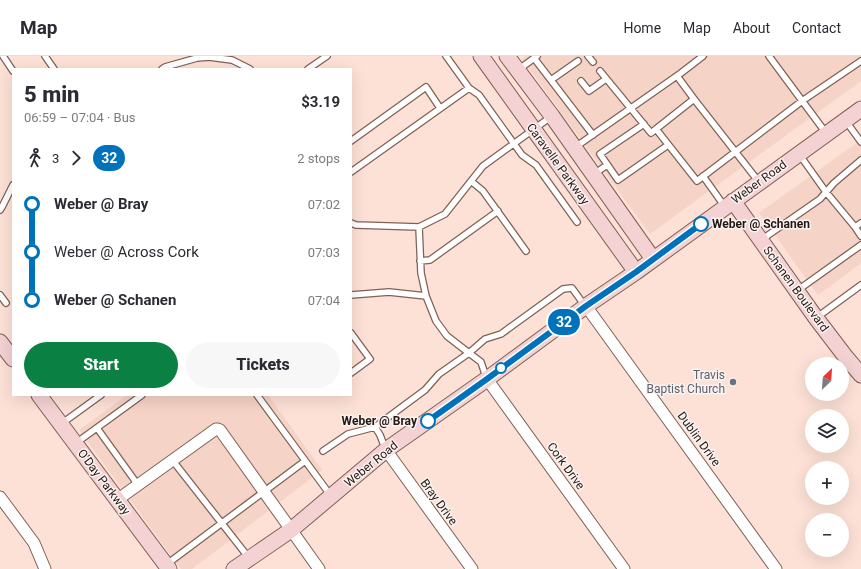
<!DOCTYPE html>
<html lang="en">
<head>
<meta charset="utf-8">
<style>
  :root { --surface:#fff; --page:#f7f7f7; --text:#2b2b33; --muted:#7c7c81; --line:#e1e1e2; --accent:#0b8043 }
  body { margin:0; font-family:Roboto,sans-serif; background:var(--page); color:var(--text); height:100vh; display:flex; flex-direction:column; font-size:15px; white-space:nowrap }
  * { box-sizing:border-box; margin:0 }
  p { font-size:13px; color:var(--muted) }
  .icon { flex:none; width:22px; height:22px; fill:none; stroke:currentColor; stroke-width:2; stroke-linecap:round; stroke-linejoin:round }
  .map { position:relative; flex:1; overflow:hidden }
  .panel { position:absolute; left:12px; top:12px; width:340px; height:328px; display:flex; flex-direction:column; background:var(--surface); border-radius:0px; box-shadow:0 4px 16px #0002 }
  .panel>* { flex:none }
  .badge { padding:0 8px; border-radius:13px; font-size:14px; line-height:26px }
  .needle { width:26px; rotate:25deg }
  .buttons { position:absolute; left:805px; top:301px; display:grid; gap:8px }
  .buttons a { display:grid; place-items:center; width:44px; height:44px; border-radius:50%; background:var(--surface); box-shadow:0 4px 16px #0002; font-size:20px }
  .map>.badge { position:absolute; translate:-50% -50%; box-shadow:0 0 0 2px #fff }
  .legs { display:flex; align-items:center; gap:6px; height:44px; padding:0 12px; font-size:13px }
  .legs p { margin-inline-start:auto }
  .headline { display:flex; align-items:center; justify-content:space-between; height:68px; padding:0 12px }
  h1 { font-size:22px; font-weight:800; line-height:30px }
  .button { display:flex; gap:8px; margin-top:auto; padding:8px 12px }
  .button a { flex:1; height:46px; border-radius:24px; background:var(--accent); color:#fff; font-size:16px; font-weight:800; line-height:46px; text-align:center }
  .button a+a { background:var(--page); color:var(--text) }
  ul { padding:0 12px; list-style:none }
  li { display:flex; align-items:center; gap:14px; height:48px; font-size:15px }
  li i { display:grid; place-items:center; width:6px; height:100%; margin:0 5px; background:currentColor }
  li i::after { content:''; width:10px; height:10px; margin:-5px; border:3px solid; border-radius:50%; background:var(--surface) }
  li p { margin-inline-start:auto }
  li:first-child i { background:linear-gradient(#0000 50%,currentColor 0) }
  li:last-child i { background:linear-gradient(currentColor 50%,#0000 0) }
  header { display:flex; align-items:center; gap:24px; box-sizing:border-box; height:56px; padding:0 20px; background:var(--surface); border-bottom:1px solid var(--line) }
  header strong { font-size:19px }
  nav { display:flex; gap:22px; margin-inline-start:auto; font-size:14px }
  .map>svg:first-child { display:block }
</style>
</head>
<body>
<header>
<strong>Map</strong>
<nav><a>Home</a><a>Map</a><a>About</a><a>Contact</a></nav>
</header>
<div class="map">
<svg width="861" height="513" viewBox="0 0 861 513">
  <rect width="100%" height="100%" fill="#fde1d6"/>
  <path fill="#f5d3c6" d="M525,0H861V25L650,178L522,3Z
    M858,86L861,91V207L818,239L759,157Z
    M127,339H268L322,414L192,513H181L79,374Z"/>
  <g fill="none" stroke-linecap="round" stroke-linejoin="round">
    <g stroke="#7f6156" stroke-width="8">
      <path id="lane" d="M3,0L13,15
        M45,0L54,13
        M446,0L464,25L469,32
        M588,0L593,6
        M769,0L826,77
        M534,2L593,79
        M162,13L165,11L197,2L209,1L232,4L250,13
        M308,13L327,0
        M518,14L537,0
        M600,15L651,77L656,73
        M677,20L694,43L656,73L697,125L802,45L861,5
        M551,24L578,5
        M581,25L589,35L606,23
        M694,43L759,126
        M845,64L861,86
        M644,68L600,98L618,124L668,89
        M351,85L426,31L440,52
        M574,92L681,17L703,0
        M799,98L826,136L855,171L861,180
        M351,116L469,32L479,39L522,99L536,109L577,166
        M594,118L607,109
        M703,120L725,151
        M471,125L483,135L526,195
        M0,154L2,151L13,129
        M351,167L356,169L419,171L445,158L483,110L552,60
        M419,171L421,217L426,240L436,265L447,280L469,297L481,306L486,321
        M855,171L861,167
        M761,184L820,143L834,127L861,104
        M420,205L430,204L498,155
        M798,234L861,189
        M0,239L6,247
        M351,239L389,236L426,240
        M816,262L861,229
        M351,277L370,303L351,317
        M257,339L331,440
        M61,368L101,339
        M375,371L380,379L385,392
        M97,372L138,429
        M76,387L142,339
        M323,395L348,378L375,371L425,334L439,318L469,297L485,283L501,278L563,233L572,232L585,250
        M173,405L249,502
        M167,508L305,405"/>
    </g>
    <g stroke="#7f6156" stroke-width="13">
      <path id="street" d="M586,250L776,513
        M487,323L624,513
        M386,394L472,513
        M0,441L34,487L45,513
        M117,444L216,373H218L220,374L319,513"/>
    </g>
    <g stroke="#7f6156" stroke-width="17">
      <path id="secondary" d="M481,0L636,216
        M507,0L552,60L653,203
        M733,145L816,262L845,300L861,319
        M0,286L13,303
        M39,339L169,513
        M234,513L291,474L386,394L487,323L586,250L636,216L861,53"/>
    </g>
    <use href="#lane" stroke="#fff" stroke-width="5.5"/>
    <use href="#street" stroke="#fff" stroke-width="11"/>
    <use href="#secondary" stroke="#f4d1d3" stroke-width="15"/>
  </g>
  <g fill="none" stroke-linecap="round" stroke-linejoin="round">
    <g stroke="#fff" stroke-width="9">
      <path id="line-1" d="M428,365L487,323L586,250L636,216L701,168"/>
    </g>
    <use href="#line-1" stroke="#0072bc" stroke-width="6"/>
  </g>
  <g fill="#fff" stroke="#0072bc" stroke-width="2">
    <circle cx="701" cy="168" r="7"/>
    <circle cx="501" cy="312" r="5"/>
    <circle cx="428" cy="365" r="7"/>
  </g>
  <circle fill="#6b7280" stroke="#fbf3f1" stroke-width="1.5" cx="733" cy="326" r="4"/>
  <g text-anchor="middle" stroke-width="3" stroke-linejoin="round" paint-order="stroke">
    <g font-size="12" fill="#241813" stroke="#fbf3f1">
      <text transform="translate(558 108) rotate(54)" y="4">Caravelle Parkway</text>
      <text transform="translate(759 126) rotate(-36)" y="4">Weber Road</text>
      <text transform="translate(796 233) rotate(54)" y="4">Schanen Boulevard</text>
      <text transform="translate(699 383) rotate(54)" y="4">Dublin Drive</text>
      <text transform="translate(371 408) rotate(-39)" y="4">Weber Road</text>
      <text transform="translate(566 410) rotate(54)" y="4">Cork Drive</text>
      <text transform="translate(104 426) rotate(53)" y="4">O'Day Parkway</text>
      <text transform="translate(439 446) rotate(54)" y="4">Bray Drive</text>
    </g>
    <g font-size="12" font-weight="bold" fill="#241813" stroke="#fbf3f1" text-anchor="start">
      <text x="712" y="172">Weber @ Schanen</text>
      <text x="417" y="369" text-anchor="end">Weber @ Bray</text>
    </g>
    <g font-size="12" fill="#5b616d" stroke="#fbf3f1" text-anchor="end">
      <text x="725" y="323">Travis<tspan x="725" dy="14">Baptist Church</tspan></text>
    </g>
  </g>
</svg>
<div class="buttons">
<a><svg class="needle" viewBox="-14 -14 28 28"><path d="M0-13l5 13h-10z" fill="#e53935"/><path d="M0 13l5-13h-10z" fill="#7c7c81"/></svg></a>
<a><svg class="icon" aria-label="layers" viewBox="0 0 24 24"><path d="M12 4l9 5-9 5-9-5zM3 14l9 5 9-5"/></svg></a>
<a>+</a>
<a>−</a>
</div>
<b class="badge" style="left:564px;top:266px;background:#0072bc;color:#fff">32</b>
<section class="panel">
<div class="headline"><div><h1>5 min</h1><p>06:59 – 07:04 · Bus</p></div><b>$3.19</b></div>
<div class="legs"><svg class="icon" aria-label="walk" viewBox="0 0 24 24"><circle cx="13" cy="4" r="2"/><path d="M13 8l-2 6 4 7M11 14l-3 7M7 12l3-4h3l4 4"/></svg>3<svg class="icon" aria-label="forward" viewBox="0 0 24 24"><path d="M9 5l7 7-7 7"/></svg><b class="badge" style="background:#0072bc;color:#fff">32</b><p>2 stops</p></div>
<ul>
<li><i style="color:#0072bc"></i><b>Weber @ Bray</b><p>07:02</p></li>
<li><i style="color:#0072bc"></i><span>Weber @ Across Cork</span><p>07:03</p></li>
<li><i style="color:#0072bc"></i><b>Weber @ Schanen</b><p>07:04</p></li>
</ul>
<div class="button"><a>Start</a><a>Tickets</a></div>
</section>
</div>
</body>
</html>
